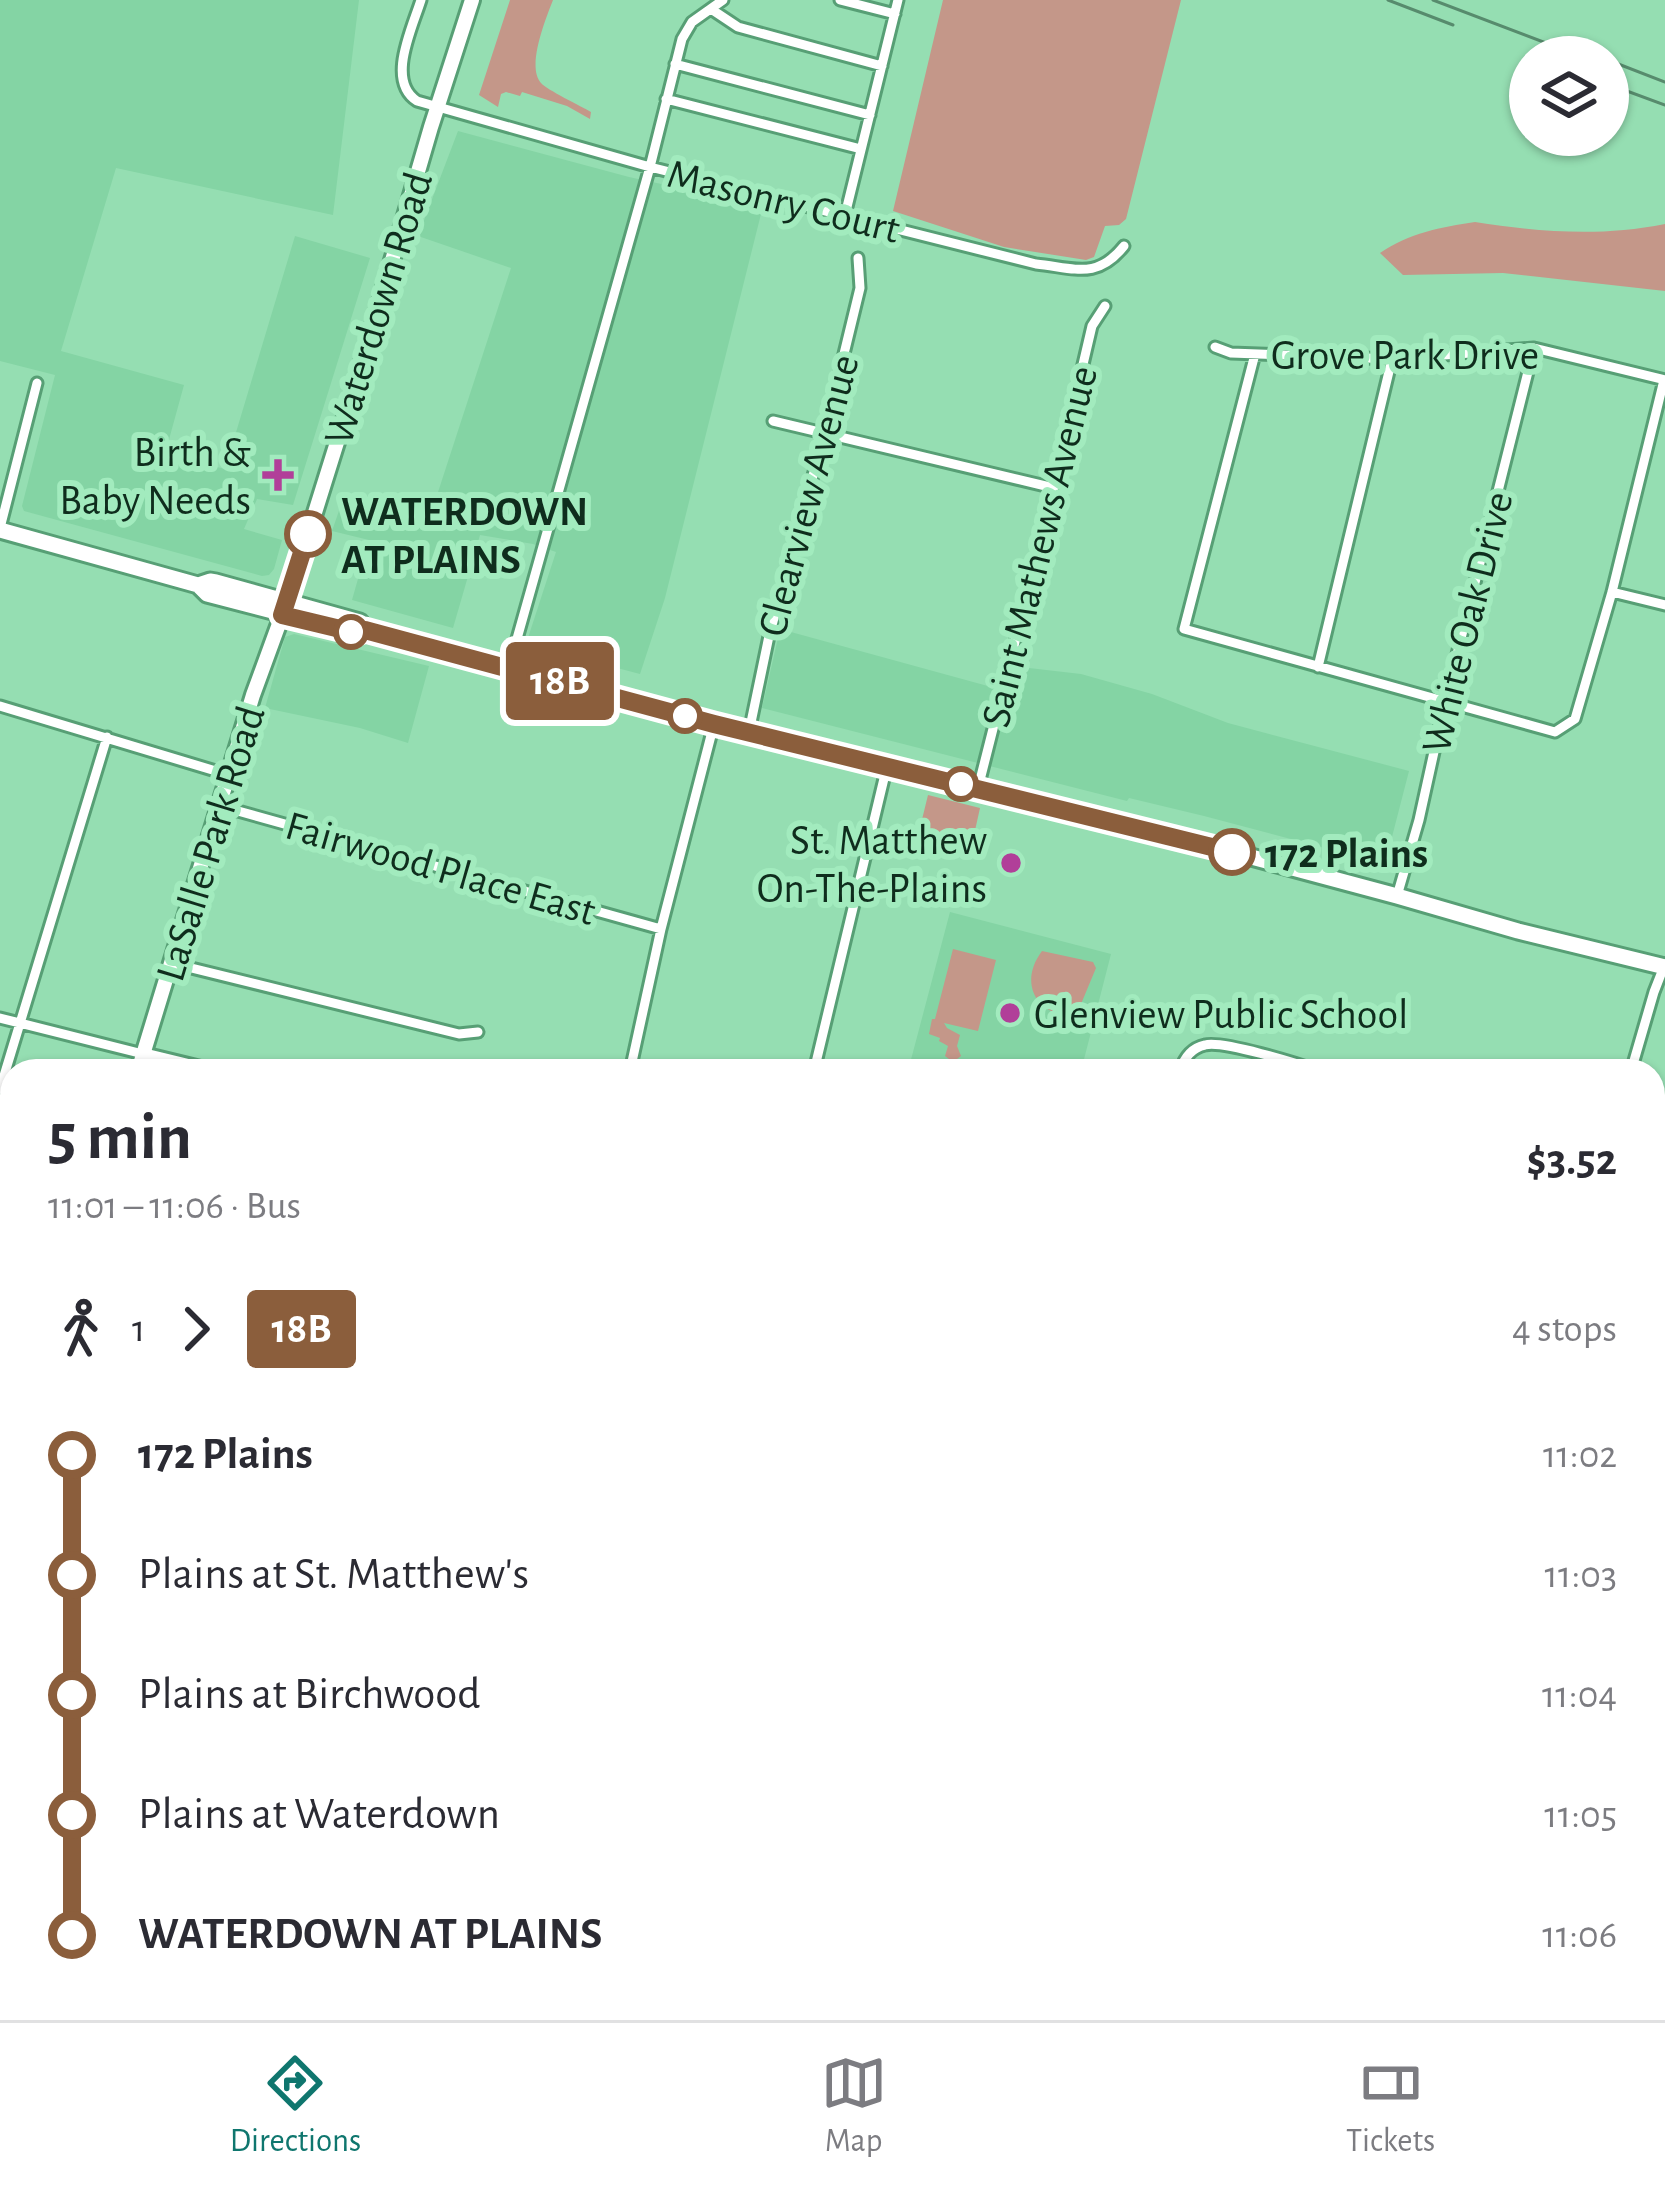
<!DOCTYPE html>
<html lang="en">
<head>
<meta charset="utf-8">
<style>
  :root { --surface:#fff; --page:#f2f2f3; --text:#2b2b33; --muted:#7c7c81; --line:#e1e1e2; --accent:#0f766e }
  body { margin:0; font-family:"Alegreya Sans",sans-serif; background:var(--page); color:var(--text); height:100vh; display:flex; flex-direction:column; font-size:45px; white-space:nowrap }
  * { box-sizing:border-box; margin:0 }
  p { font-size:39px; color:var(--muted) }
  .icon { flex:none; width:66px; height:66px; fill:none; stroke:currentColor; stroke-width:2; stroke-linecap:round; stroke-linejoin:round }
  .map { position:relative; flex:1; overflow:hidden }
  .side { position:absolute; left:0px; top:1059px; width:1665px; height:963px; display:flex; flex-direction:column; background:var(--surface); border-radius:36px 36px 0 0; box-shadow:0 3px 9px #0004 }
  .side>* { flex:none }
  .badge { padding:0 24px; border-radius:9px; font-size:42px; line-height:78px }
  .fabs { position:absolute; left:1509px; top:36px; display:grid; gap:24px }
  .fabs a { display:grid; place-items:center; width:120px; height:120px; border-radius:50%; background:var(--surface); box-shadow:0 3px 9px #0004; font-size:60px }
  .map>.badge { position:absolute; translate:-50% -50%; box-shadow:0 0 0 6px #fff }
  .legs { display:flex; align-items:center; gap:18px; height:132px; padding:0 48px; font-size:39px }
  .legs p { margin-inline-start:auto }
  .summary { display:flex; align-items:center; justify-content:space-between; height:204px; padding:0 48px }
  h1 { font-size:66px; font-weight:700; line-height:90px }
  ul { padding:0 48px; list-style:none }
  li { display:flex; align-items:center; gap:42px; height:120px; font-size:45px }
  li i { display:grid; place-items:center; width:18px; height:100%; margin:0 15px; background:currentColor }
  li i::after { content:''; width:30px; height:30px; margin:-15px; border:9px solid; border-radius:50%; background:var(--surface) }
  li p { margin-inline-start:auto }
  li:first-child i { background:linear-gradient(#0000 50%,currentColor 0) }
  li:last-child i { background:linear-gradient(currentColor 50%,#0000 0) }
  .tab-bar { display:flex; justify-content:space-around; align-items:center; height:168px; border-top:3px solid var(--line); background:var(--surface); font-size:33px; color:var(--muted) }
  .tab-bar a { display:grid; justify-items:center; gap:6px }
  .tab-bar .on { color:var(--accent) }
  .map>svg:first-child { display:block }
</style>
</head>
<body>
<div class="map">
<svg width="1665" height="2020" viewBox="0 0 1665 2020">
  <rect width="100%" height="100%" fill="#95deb2"/>
  <path fill="#84d4a4" d="M0,0H359L333,215L116,168L61,351L184,385L165,454L225,469L295,236L370,258L293,505L257,499L244,529L282,540L274,569L269,575L262,576L24,511L22,506L55,375L0,361Z
    M458,131L629,177L763,206L665,598L640,674L526,644L556,552L533,544L480,535L453,628L352,600L369,540L332,531L341,505L426,529L511,268L418,236Z
    M780,629L995,688L1002,665L1081,674L1152,694L1228,723L1409,771L1385,864L1204,816L1129,798L1127,801L762,708Z
    M294,634L429,666L408,743L360,728L265,708L285,637Z
    M950,912L1111,954L1081,1071H908Z"/>
  <path fill="#c49789" d="M510,0H553C546,18 526,67 541,83C547,90 581,106 591,112L590,119L567,106L522,92L520,96L506,92L501,94L498,107L479,95Z
    M943,0H1181L1126,219L1119,225L1105,226L1094,257L1086,260L1004,247L893,211Z
    M1475,222C1540,232 1600,237 1665,224V291L1503,273L1403,275L1380,253C1409,233 1441,227 1475,222Z
    M928,795L980,808L972,844L965,842L963,851L917,840Z
    M953,949L996,960L978,1031L944,1023L947,1028L960,1035L957,1046L961,1056L953,1062L945,1056L948,1046L939,1041L940,1038L929,1034L932,1019H935Z
    M1042,951L1093,962L1096,968L1076,1016C1036,1017 1018,983 1042,951Z
    M12,1422V1897L0,1893V1441Z
    M275,2010H664L662,2020H292Z"/>
  <path fill="#599e76" d="M0,1893L12,1897V2010H275L291,2020H0Z"/>
  <g fill="none" stroke-linecap="round" stroke-linejoin="round">
    <path stroke="#599e76" stroke-width="3" d="M1406,2020L1407,2010"/>
    <g stroke="#579f75" stroke-width="15">
      <path id="minor" d="M421,0C412,29 386,81 417,101L650,167L1036,264C1075,268 1097,280 1124,246
        M840,0L895,14
        M711,9L738,27L882,66
        M675,64L870,115
        M666,99L861,149
        M845,215L898,0
        M1215,347L1231,353L1392,359L1534,348L1665,380
        M1255,354L1184,629L1555,732L1575,719L1612,592L1664,380
        M773,421L1054,488
        M0,528L37,383
        M1612,592L1665,605
        M509,667L650,167L682,39L692,22L723,0
        M1318,667L1392,359
        M0,706L229,775
        M749,732L769,636L825,432L860,288L858,258
        M978,788L1054,488L1092,326L1105,306
        M220,806L661,929
        M1397,896L1419,820L1445,702L1534,348
        M171,963L459,1034L478,1032
        M0,1018L143,1054
        M630,1071L661,929L714,724
        M814,1071L887,766
        M1180,1071C1184,1058 1191,1048 1205,1045C1222,1040 1299,1064 1318,1071
        M1631,1071L1654,992L1665,964
        M0,1089L107,737
        M0,1235L12,1239
        M0,1319L12,1323
        M1653,1544L1665,1502
        M1653,1873L1665,1827
        M1504,2010L1538,2020
        M733,2020L736,2010
        M963,2020L966,2010
        M1138,2020L1140,2010
        M1296,2020V2010
        M1615,2020L1620,2010"/>
    </g>
    <g stroke="#579f75" stroke-width="18">
      <path id="tertiary" d="M143,1054L213,1071
        M0,1431L12,1412
        M1653,1450L1665,1454
        M654,2010L666,2020"/>
    </g>
    <g stroke="#579f75" stroke-width="20">
      <path id="secondary" d="M138,1071L253,695L287,602L365,353L431,127L472,0"/>
    </g>
    <g stroke="#579f75" stroke-width="21">
      <path id="primary" d="M0,530L198,585L207,594L357,633L365,630L714,724L1165,834L1397,896L1518,931L1665,967
        M198,585L210,581L216,582L360,622L365,630"/>
    </g>
    <use href="#minor" stroke="#fff" stroke-width="9"/>
    <use href="#tertiary" stroke="#fff" stroke-width="12"/>
    <use href="#secondary" stroke="#fff" stroke-width="14"/>
    <use href="#primary" stroke="#fff" stroke-width="15"/>
    <path stroke="#578b6d" stroke-width="3" d="M1388,0L1453,25
      M1433,0L1583,57
      M1608,60L1665,82
      M1608,84L1665,105"/>
  </g>
  <g fill="none" stroke-linecap="round" stroke-linejoin="round">
    <g stroke="#fff" stroke-width="27">
      <path id="line-1" d="M308,534L282,615L357,633L365,630L714,724L1232,852"/>
    </g>
    <use href="#line-1" stroke="#8b5e3c" stroke-width="18"/>
  </g>
  <g fill="#b13f99" stroke="#a2ebbe" stroke-width="4.5">
    <path d="M272 457h12v12h12v12h-12v12h-12v-12h-12v-12h12z"/>
    <circle cx="1011" cy="863" r="12"/>
    <circle cx="1010" cy="1013" r="12"/>
  </g>
  <g fill="#fff" stroke="#8b5e3c" stroke-width="6">
    <circle cx="308" cy="534" r="21"/>
    <circle cx="351" cy="632" r="15"/>
    <circle cx="685" cy="716" r="15"/>
    <circle cx="961" cy="784" r="15"/>
    <circle cx="1232" cy="852" r="21"/>
  </g>
  <g text-anchor="middle" stroke-width="12" stroke-linejoin="round" paint-order="stroke">
    <g font-size="42" fill="#0f2d1d" stroke="#a2ebbe">
      <text transform="translate(784 200) rotate(14)" y="15">Masonry Court</text>
      <text transform="translate(377 308) rotate(-73)" y="15">Waterdown Road</text>
      <text x="1405" y="369">Grove Park Drive</text>
      <text transform="translate(807 495) rotate(-75)" y="15">Clearview Avenue</text>
      <text transform="translate(1038 546) rotate(-76)" y="15">Saint Mathews Avenue</text>
      <text transform="translate(1466 622) rotate(-76)" y="15">White Oak Drive</text>
      <text transform="translate(209 843) rotate(-73)" y="15">LaSalle Park Road</text>
      <text transform="translate(441 867) rotate(16)" y="15">Fairwood Place East</text>
    </g>
    <g font-size="42" fill="#0f2d1d" stroke="#a2ebbe" text-anchor="end">
      <text x="251" y="466">Birth &amp;<tspan x="251" dy="48">Baby Needs</tspan></text>
      <text x="987" y="854">St. Matthew<tspan x="987" dy="48">On-The-Plains</tspan></text>
      <text x="1034" y="1028" text-anchor="start">Glenview Public School</text>
    </g>
    <g font-size="42" font-weight="bold" fill="#0f2d1d" stroke="#a2ebbe" text-anchor="start">
      <text x="341" y="525">WATERDOWN<tspan x="341" dy="48">AT PLAINS</tspan></text>
      <text x="1265" y="867">172 Plains</text>
    </g>
  </g>
</svg>
<div class="fabs">
<a><svg class="icon" aria-label="layers" viewBox="0 0 24 24"><path d="M12 4l9 5-9 5-9-5zM3 14l9 5 9-5"/></svg></a>
</div>
<b class="badge" style="left:560px;top:681px;background:#8b5e3c;color:#fff">18B</b>
<section class="side">
<div class="summary"><div><h1>5 min</h1><p>11:01 – 11:06 · Bus</p></div><b>$3.52</b></div>
<div class="legs"><svg class="icon" aria-label="walk" viewBox="0 0 24 24"><circle cx="13" cy="4" r="2"/><path d="M13 8l-2 6 4 7M11 14l-3 7M7 12l3-4h3l4 4"/></svg>1<svg class="icon" aria-label="forward" viewBox="0 0 24 24"><path d="M9 5l7 7-7 7"/></svg><b class="badge" style="background:#8b5e3c;color:#fff">18B</b><p>4 stops</p></div>
<ul>
<li><i style="color:#8b5e3c"></i><b>172 Plains</b><p>11:02</p></li>
<li><i style="color:#8b5e3c"></i><span>Plains at St. Matthew's</span><p>11:03</p></li>
<li><i style="color:#8b5e3c"></i><span>Plains at Birchwood</span><p>11:04</p></li>
<li><i style="color:#8b5e3c"></i><span>Plains at Waterdown</span><p>11:05</p></li>
<li><i style="color:#8b5e3c"></i><b>WATERDOWN AT PLAINS</b><p>11:06</p></li>
</ul>
</section>
</div>
<nav class="tab-bar">
<a class="on"><svg class="icon" aria-label="directions" viewBox="0 0 24 24"><path d="M12 3l9 9-9 9-9-9zM9 14v-3h6M13 9l2 2-2 2"/></svg>Directions</a>
<a><svg class="icon" aria-label="map" viewBox="0 0 24 24"><path d="M3 6l6-2 6 2 6-2v14l-6 2-6-2-6 2zM9 4v14M15 6v14"/></svg>Map</a>
<a><svg class="icon" aria-label="tickets" viewBox="0 0 24 24"><path d="M3 7h18v10H3zM15 7v10"/></svg>Tickets</a>
</nav>
</body>
</html>
